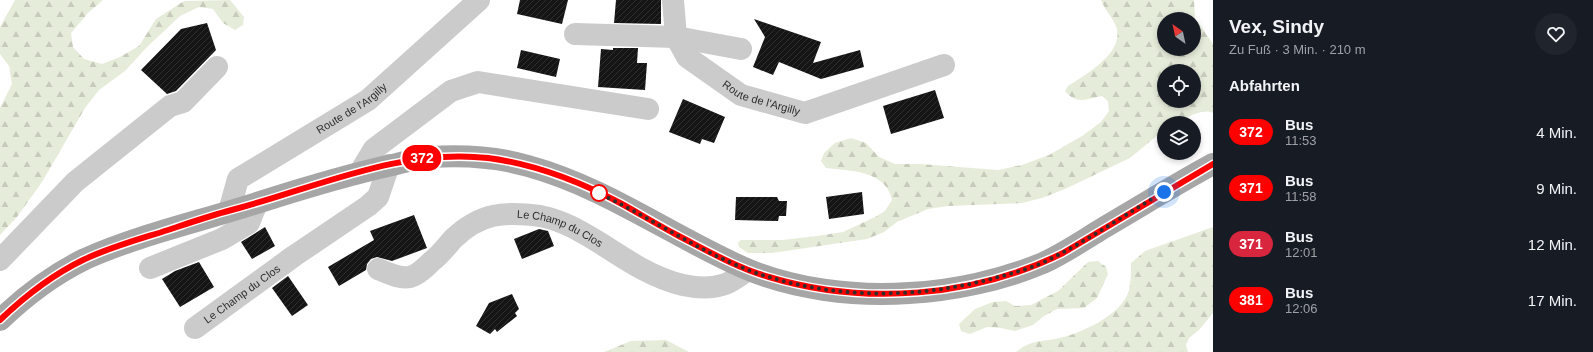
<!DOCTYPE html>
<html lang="de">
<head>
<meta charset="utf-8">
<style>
  :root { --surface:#171b24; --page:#20242c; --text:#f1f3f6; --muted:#9ea1a6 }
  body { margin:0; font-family:Arial,sans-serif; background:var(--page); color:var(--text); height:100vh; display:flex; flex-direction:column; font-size:15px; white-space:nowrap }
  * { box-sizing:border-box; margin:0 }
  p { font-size:13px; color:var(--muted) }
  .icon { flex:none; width:22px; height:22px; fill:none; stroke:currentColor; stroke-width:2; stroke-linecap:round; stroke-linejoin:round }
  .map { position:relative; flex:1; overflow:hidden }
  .drawer { display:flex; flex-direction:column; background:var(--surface); width:380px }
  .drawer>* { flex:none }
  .badge { padding:0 8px; border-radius:13px; font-size:14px; line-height:26px }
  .needle { width:26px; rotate:327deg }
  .controls { position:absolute; left:1157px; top:12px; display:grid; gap:8px }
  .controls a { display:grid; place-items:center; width:44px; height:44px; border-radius:50%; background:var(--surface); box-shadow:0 2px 6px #0003; font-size:20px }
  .you { position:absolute; width:20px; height:20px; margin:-10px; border:3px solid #fff; border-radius:50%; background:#1a73e8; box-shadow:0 0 0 6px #1a73e833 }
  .map>.badge { position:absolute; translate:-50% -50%; box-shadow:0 0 0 2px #fff }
  h2 { padding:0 16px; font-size:15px; line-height:36px }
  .round { display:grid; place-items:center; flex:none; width:42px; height:42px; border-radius:21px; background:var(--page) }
  .headline { display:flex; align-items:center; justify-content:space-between; height:68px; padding:0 16px }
  h1 { font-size:19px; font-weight:600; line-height:30px }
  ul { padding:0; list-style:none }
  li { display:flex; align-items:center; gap:12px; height:56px; padding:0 16px }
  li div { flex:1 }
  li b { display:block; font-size:15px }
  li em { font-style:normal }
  li .badge { min-width:44px; font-weight:700; text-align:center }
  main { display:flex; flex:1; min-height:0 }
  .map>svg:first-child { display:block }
</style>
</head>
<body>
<main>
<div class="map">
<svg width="1213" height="352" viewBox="0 0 1213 352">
  <defs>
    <pattern id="forest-firs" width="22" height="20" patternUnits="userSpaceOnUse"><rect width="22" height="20" fill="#e6ecda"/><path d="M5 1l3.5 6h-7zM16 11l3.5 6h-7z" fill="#c6cbbb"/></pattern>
    <pattern id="building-hatch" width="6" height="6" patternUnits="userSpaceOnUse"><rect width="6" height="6" fill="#151515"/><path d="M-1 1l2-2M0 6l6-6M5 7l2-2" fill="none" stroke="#2f2f2f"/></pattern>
  </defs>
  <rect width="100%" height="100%" fill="#fff"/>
  <path fill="url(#forest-firs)" fill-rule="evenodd" d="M15,0H103L88,13L71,33L73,47L84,59L102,64L120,57L139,46L156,19L184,1L230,0L244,17L243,25L235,30L223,23L213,9L199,7L180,16L147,47L125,71L99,90L85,108L42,182L17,217L0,235V108L12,84L9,66L0,54V27Z
    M1101,0H1194L1195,18L1213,44V113C1200,107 1186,120 1174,123C1171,124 1167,123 1164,123V130L1130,158L1065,189L1042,198L1022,203L948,206L928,209L897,222L884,232L867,239L772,253H748L739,247L738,243L741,240H782L817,236L843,232L875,217L885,211L892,200C886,170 850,171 826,168L821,161L824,153L835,143L851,138L866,143L879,157L895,164H920L998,170L1022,165L1049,155L1082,136L1101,122L1109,111L1108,101L1102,96C1087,99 1076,105 1065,91L1068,86C1085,75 1122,54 1117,30C1116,21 1105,11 1101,0ZM1164,19H1194V49H1164ZM1164,71H1194V101H1164Z
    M1213,227V313L1199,330L1189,338L1186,345L1188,352H1016C1032,340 1037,342 1055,339C1078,335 1123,315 1129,290C1131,281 1131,271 1131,263L1145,251Z
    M1098,261L1106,267L1108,274L1097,298L1084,308L1057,309L1044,316L1033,325L1015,331L1001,328L987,327L970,334L961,331L959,324L975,309L993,302L1006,301L1015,306L1031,305L1058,291L1088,262Z
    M666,340L689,352H604L631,341Z"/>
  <path fill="url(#building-hatch)" d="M520,0H568L562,24L517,14Z
    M616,0H661V24L614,23Z
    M754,19L821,42L813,63L860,50L864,67L821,79L779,62L773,75L753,67L765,37Z
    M207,23L216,50L176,91L167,94L141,70L181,29Z
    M613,48H638L637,63H647L645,90L598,87L601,49L613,50Z
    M521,50L560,59L556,77L517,68Z
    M935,90L944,118L891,134L883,106Z
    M683,99L725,117L714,143L702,139L700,144L669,132Z
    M862,192L864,214L829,219L826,197Z
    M736,197H777L779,201H787L786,216H779L778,221L735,220Z
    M414,215L427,248L392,261L377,257L371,259L367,264L366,270L339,286L328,267L374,240L370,231Z
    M265,227L275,246L252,259L241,242Z
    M539,229L548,231L554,246L522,259L514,239Z
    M199,262L214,287L180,307L162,279L175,271Z
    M288,276L308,305L292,316L272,288Z
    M512,294L519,309L515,313L517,316L497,332L495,329L490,334L476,326L489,303Z"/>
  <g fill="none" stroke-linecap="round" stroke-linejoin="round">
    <g stroke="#cbcbcb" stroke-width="22">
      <path id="s1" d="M673,0L676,37L687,57L741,95L805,113L944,65"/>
      <path d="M575,34L676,37L741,49"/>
      <path d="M360,172L374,149L451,91L478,82L648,109"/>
      <path id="s2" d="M229,211L238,179L368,100L479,0"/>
      <path d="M0,260L75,182L170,106L183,102L217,67"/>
      <path d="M150,268L222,239L249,223L257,203"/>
      <path id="s3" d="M378,269C388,273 399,279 410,277C418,275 426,267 432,261C440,255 446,247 453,239C480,213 504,211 540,216C562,220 580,231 600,243C626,260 653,278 683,285C697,288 709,289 722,285C731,283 740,275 748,270"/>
      <path id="s4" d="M195,328L294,256L368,206L378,197L389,165"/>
    </g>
    <path stroke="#a6a6a6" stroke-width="22" d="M0,320C25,296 54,274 85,259C141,234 202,221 260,202C304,188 347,175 392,165C405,162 418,158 431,157C463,155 497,157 528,166C605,187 670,235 742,267C791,289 855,297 909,293C952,291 1003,280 1043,263C1065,253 1085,239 1105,227C1141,206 1176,184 1213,164"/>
  </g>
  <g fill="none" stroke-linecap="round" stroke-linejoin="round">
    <g stroke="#fff" stroke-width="9">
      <path id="line" d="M0,320C24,297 52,275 83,260C110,247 140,239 168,230C192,222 215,214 239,208C320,186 402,148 488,158C534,164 581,182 622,204C640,214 658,225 677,235C706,250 737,268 769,277C865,306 974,297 1063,253L1213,164"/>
    </g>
    <use href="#line" stroke="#f00" stroke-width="6"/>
    <path stroke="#2e2e2e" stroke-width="4" stroke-dasharray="0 7.2" d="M599,193L594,191C646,215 695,249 748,270C826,299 911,300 991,279C1009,274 1027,270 1044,262C1086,242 1124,215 1164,192"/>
  </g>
  <circle fill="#fff" stroke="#f00" stroke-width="2" cx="599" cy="193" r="8"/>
  <g text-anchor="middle" stroke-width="4" stroke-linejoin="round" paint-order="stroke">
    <g font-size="11" fill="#2e2e2e" stroke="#fff">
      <text dy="4" stroke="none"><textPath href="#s1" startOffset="146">Route de l'Argilly</textPath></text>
      <text dy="4" stroke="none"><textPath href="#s2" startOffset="167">Route de l'Argilly</textPath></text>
      <text dy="4" stroke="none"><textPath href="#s3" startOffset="208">Le Champ du Clos</textPath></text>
      <text dy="4" stroke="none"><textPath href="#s4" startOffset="58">Le Champ du Clos</textPath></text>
    </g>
  </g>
</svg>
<div class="controls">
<a><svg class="needle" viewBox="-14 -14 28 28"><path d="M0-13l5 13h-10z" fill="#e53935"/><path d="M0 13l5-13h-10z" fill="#9ea1a6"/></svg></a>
<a><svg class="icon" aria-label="locate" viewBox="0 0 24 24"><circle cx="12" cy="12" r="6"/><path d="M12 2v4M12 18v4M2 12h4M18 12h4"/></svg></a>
<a><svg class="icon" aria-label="layers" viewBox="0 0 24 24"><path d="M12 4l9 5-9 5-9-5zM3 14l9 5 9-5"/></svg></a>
</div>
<div class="you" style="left:1164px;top:192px"></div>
<b class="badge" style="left:422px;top:158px;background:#f00;color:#fff">372</b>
</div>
<section class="drawer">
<div class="headline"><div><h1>Vex, Sindy</h1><p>Zu Fuß · 3 Min. · 210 m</p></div><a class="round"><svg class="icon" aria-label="heart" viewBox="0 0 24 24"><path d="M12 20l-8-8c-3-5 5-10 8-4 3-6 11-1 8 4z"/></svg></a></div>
<h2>Abfahrten</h2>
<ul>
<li><span class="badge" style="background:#f00;color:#fff">372</span><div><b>Bus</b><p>11:53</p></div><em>4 Min.</em></li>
<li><span class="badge" style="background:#f00;color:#fff">371</span><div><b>Bus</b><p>11:58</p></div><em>9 Min.</em></li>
<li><span class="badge" style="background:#d7263d;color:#fff">371</span><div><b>Bus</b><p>12:01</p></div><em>12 Min.</em></li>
<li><span class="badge" style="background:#f00;color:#fff">381</span><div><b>Bus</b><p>12:06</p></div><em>17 Min.</em></li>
</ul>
</section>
</main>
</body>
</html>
